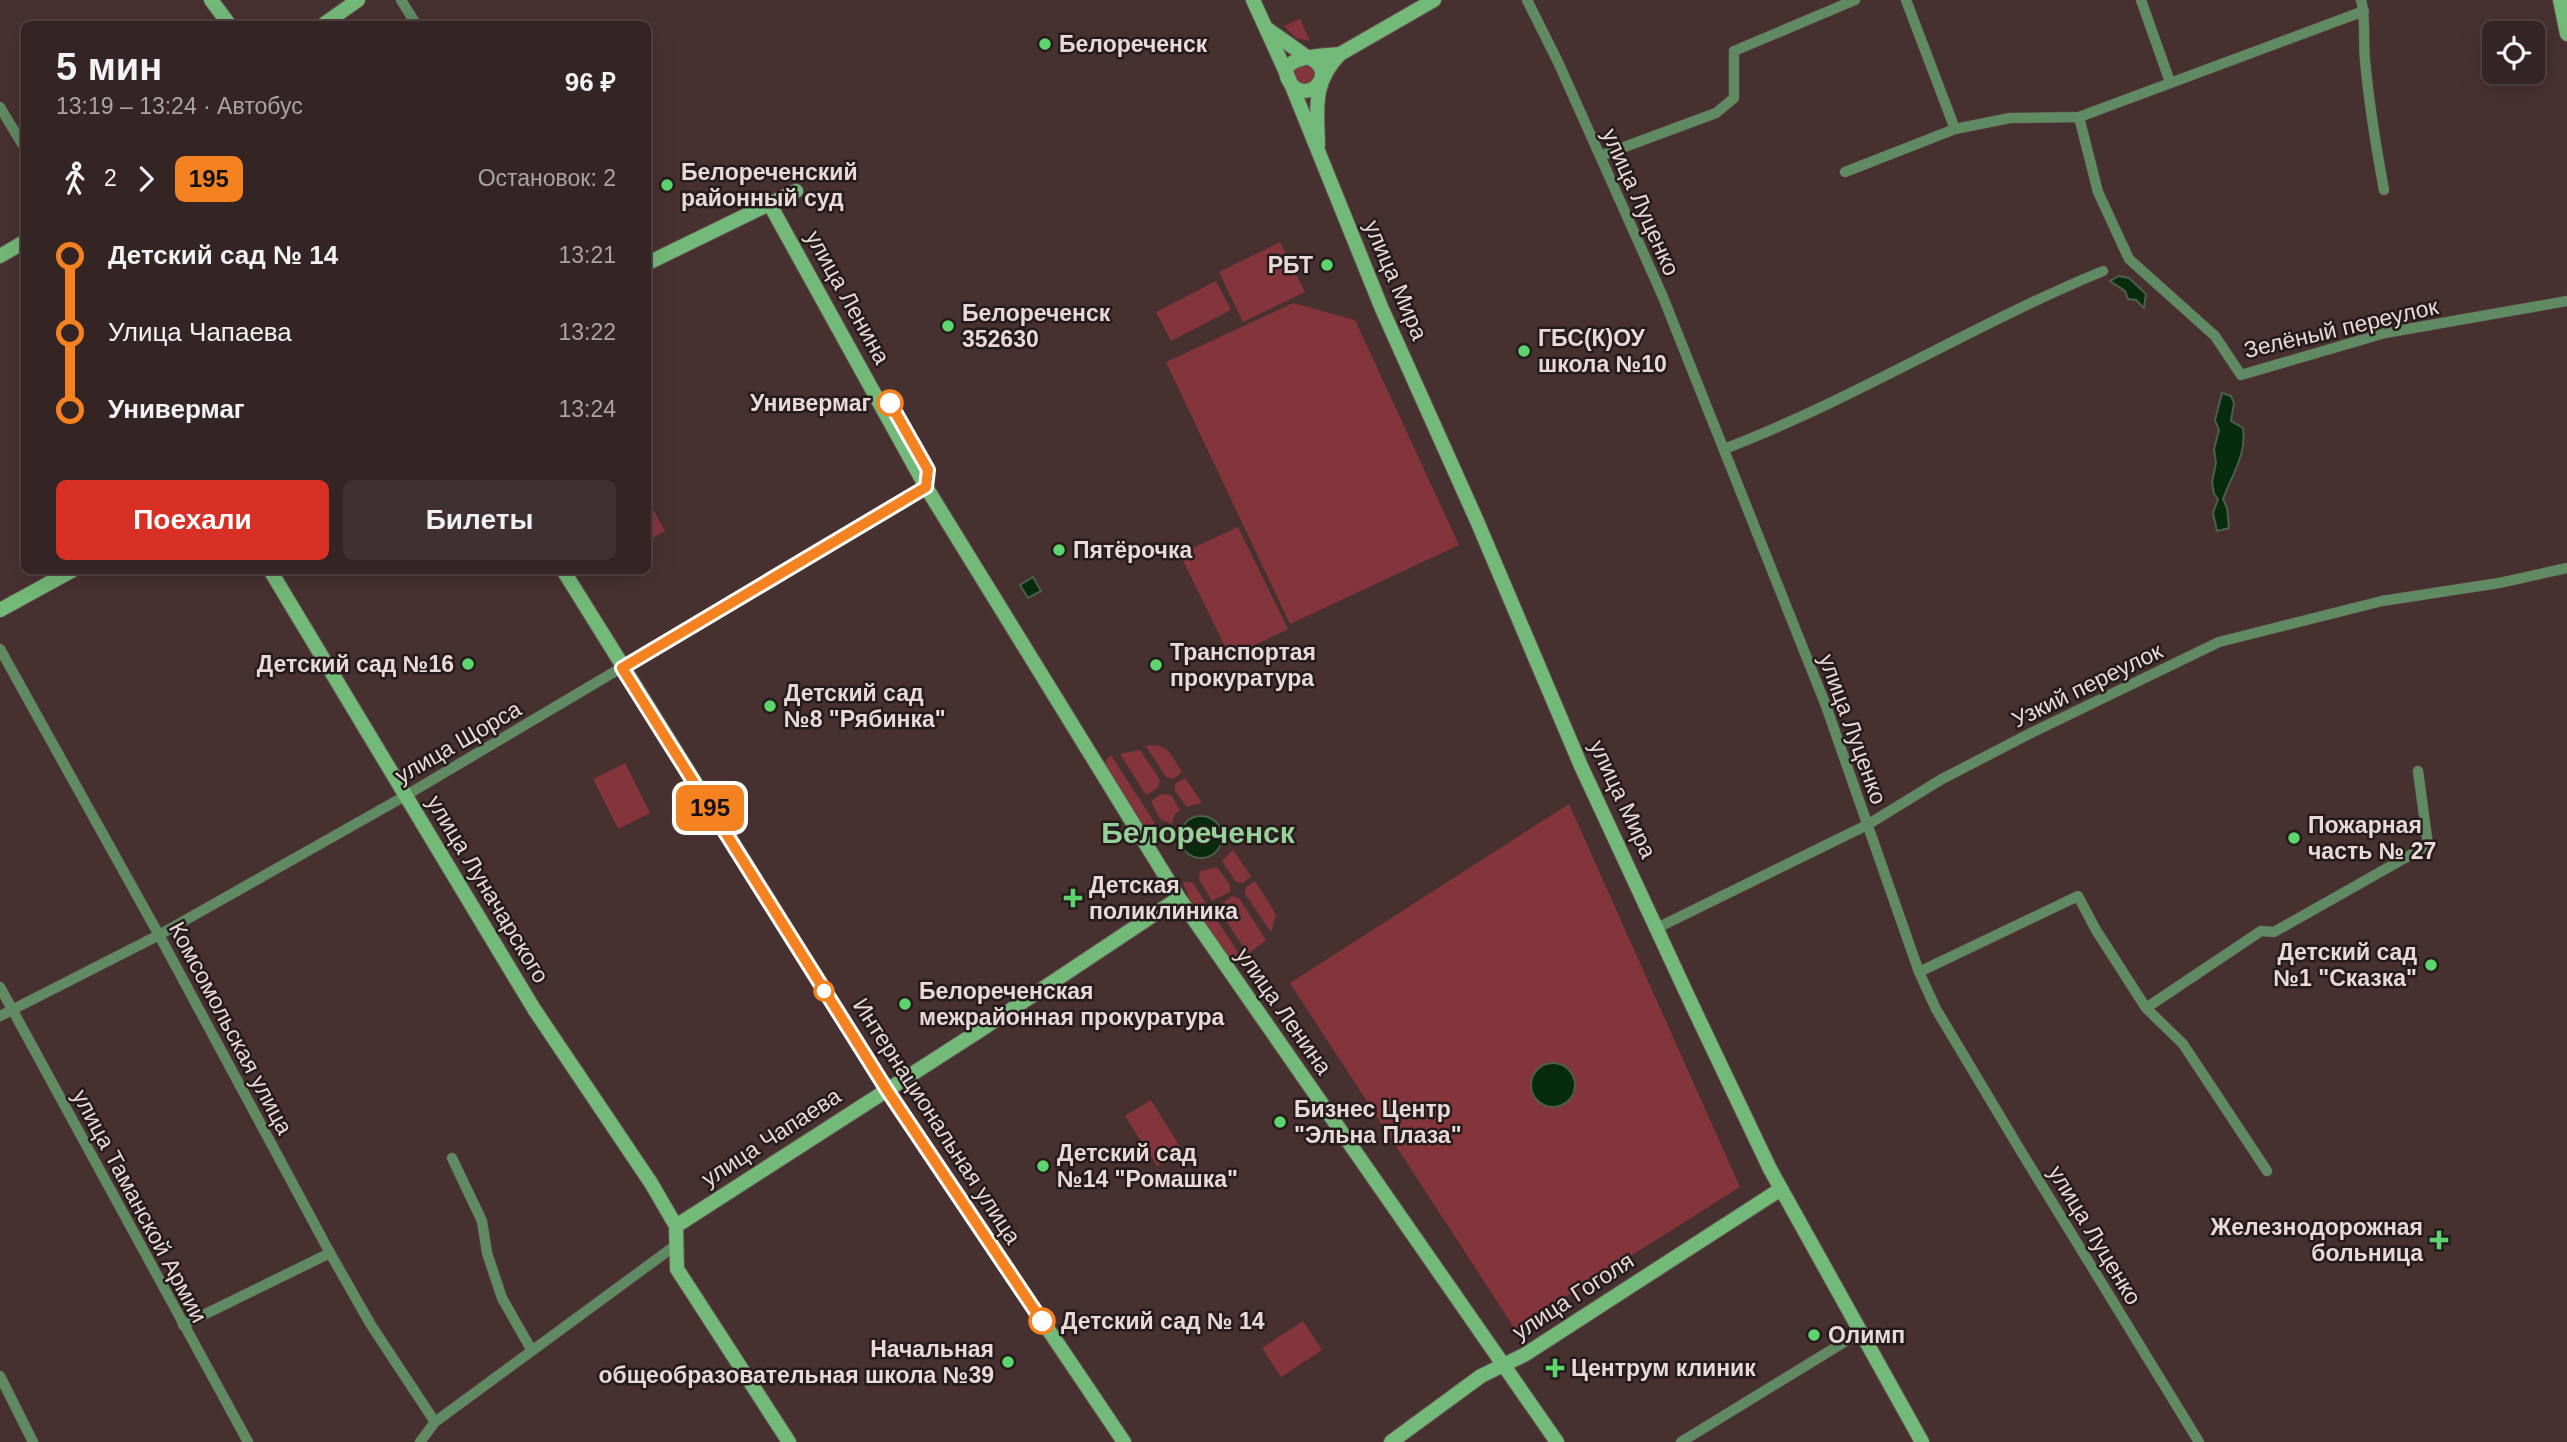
<!DOCTYPE html>
<html lang="ru">
<head>
<meta charset="utf-8">
<style>
  :root { --surface:#352424; --page:#403031; --text:#f1f3f6; --muted:#aaa4a6; --line:#4f4141; --accent:#d93025 }
  body { margin:0; font-family:Arial,sans-serif; background:var(--page); color:var(--text); height:100vh; display:flex; flex-direction:column; font-size:26px; white-space:nowrap }
  * { box-sizing:border-box; margin:0 }
  p { font-size:23px; color:var(--muted) }
  .icon { flex:none; width:38px; height:38px; fill:none; stroke:currentColor; stroke-width:2; stroke-linecap:round; stroke-linejoin:round }
  .map { position:relative; flex:1; overflow:hidden }
  .drawer { position:absolute; left:21px; top:21px; width:630px; height:553px; display:flex; flex-direction:column; background:var(--surface); border-radius:10px; box-shadow:0 7px 28px #0002,0 0 0 2px var(--line) }
  .drawer>* { flex:none }
  .badge { padding:0 14px; border-radius:10px; font-size:24px; line-height:46px }
  .buttons { position:absolute; left:2482px; top:21px; display:grid; gap:14px }
  .buttons a { display:grid; place-items:center; width:63px; height:63px; border-radius:10px; background:var(--surface); box-shadow:0 7px 28px #0002,0 0 0 2px var(--line); font-size:35px }
  .map>.badge { position:absolute; translate:-50% -50%; box-shadow:0 0 0 4px #fff }
  .legs { display:flex; align-items:center; gap:10px; height:77px; padding:0 35px; font-size:23px }
  .legs p { margin-inline-start:auto }
  .overview { display:flex; align-items:center; justify-content:space-between; height:119px; padding:0 35px }
  h1 { font-size:38px; font-weight:700; line-height:52px }
  .cta { display:flex; gap:14px; margin-top:auto; padding:14px 35px }
  .cta a { flex:1; height:80px; border-radius:10px; background:var(--accent); color:#fff; font-size:28px; font-weight:700; line-height:80px; text-align:center }
  .cta a+a { background:var(--page); color:var(--text) }
  ul { padding:0 35px; list-style:none }
  li { display:flex; align-items:center; gap:24px; height:77px; font-size:26px }
  li i { display:grid; place-items:center; width:10px; height:100%; margin:0 9px; background:currentColor }
  li i::after { content:''; width:18px; height:18px; margin:-9px; border:5px solid; border-radius:50%; background:var(--surface) }
  li p { margin-inline-start:auto }
  li:first-child i { background:linear-gradient(#0000 50%,currentColor 0) }
  li:last-child i { background:linear-gradient(currentColor 50%,#0000 0) }
  .map>svg:first-child { display:block }
</style>
</head>
<body>
<div class="map">
<svg width="2567" height="1442" viewBox="0 0 2567 1442">
  <rect width="100%" height="100%" fill="#473030"/>
  <path fill="#84353c" d="M1300,19L1310,41L1296,38L1284,26Z
    M1304,61L1316,66L1317,81L1304,87L1293,77L1294,69Z
    M1280,242L1305,292L1243,322L1219,272Z
    M1216,281L1231,310L1171,341L1156,312Z
    M1293,303L1355,320L1459,545L1290,624L1166,362Z
    M648,500L665,531L648,541Z
    M1238,527L1288,629L1230,657L1180,554Z
    M1156,745L1168,750L1182,772L1173,779L1166,777L1146,746Z
    M1140,750L1160,780L1158,788L1146,795L1120,754Z
    M1111,755L1154,822V837L1137,822L1105,768L1106,760Z
    M625,763L650,813L618,829L593,779Z
    M1185,778L1202,803L1187,807L1175,791V784Z
    M1161,794L1171,795L1180,810L1174,815L1172,824L1160,819L1151,801Z
    M1569,804L1740,1187L1515,1329L1290,983Z
    M1233,850L1251,876L1243,883L1236,882L1222,861Z
    M1217,867L1230,885V892L1212,901L1199,879L1200,871Z
    M1255,881L1276,914L1271,932L1245,894L1246,887Z
    M1183,882H1192L1242,958L1237,961L1229,959L1194,911Z
    M1232,896L1239,898L1266,940L1248,954L1217,907Z
    M1151,1100L1182,1150L1157,1166L1125,1116Z
    M1303,1321L1322,1350L1281,1377L1262,1348Z"/>
  <path fill="#072b0d" stroke="#4b5f4a" stroke-width="2" d="M2119,276L2129,278L2146,294L2144,308L2136,300L2128,299L2125,291L2110,281Z
    M2222,393L2231,396L2234,403L2231,421L2243,428C2247,454 2232,475 2223,499L2227,508L2229,528L2217,531L2213,513L2218,499L2214,494L2212,482L2216,463L2214,449L2219,430L2215,420Z
    M1033,577L1041,591L1028,598L1020,585Z
    M1180 837a21 21 0 1 1 42 0a21 21 0 1 1-42 0Z
    M1531 1085a22 22 0 1 1 44 0a22 22 0 1 1-44 0Z"/>
  <g fill="none" stroke-linecap="round" stroke-linejoin="round">
    <g stroke="#644e4e" stroke-width="11">
      <path id="street" d="M401,0L416,24
        M1527,0L1558,62L1663,297L1826,706L1919,972L1936,1009L2022,1153L2199,1442
        M1906,0L1955,129
        M2141,0L2170,82
        M2361,0C2366,16 2363,41 2365,60C2369,104 2376,147 2384,190
        M0,107L24,147
        M2079,117L2098,192L2129,259L2215,336L2241,375L2385,333L2567,301
        M1600,156L1716,113L1734,98V51L1855,0
        M1845,172L1955,129L2010,118L2079,117L2364,11
        M1724,449C1855,399 1974,324 2103,271
        M0,649L159,935L330,1253L371,1325L435,1422
        M1657,928L1867,825L1942,779L2033,732L2219,642L2382,601L2499,583L2567,568
        M1919,972L2078,896L2096,930L2146,1008L2261,931L2274,932L2428,845L2418,771
        M0,987L248,1442
        M2146,1008L2183,1044L2267,1171
        M0,1016L159,935L405,796L926,487
        M452,1158L482,1221L487,1253L502,1298L531,1349
        M183,1325L330,1253
        M0,1376L33,1442
        M420,1442L435,1422L676,1245
        M1681,1442L1859,1333"/>
    </g>
    <g stroke="#644e4e" stroke-width="16">
      <path id="secondary" d="M211,0L229,24
        M1253,0L1289,79L1382,309L1477,521L1581,766L1692,1005L1770,1169L1922,1442
        M2560,0L2567,34
        M324,24L358,0
        M1266,28L1307,57C1341,70 1309,106 1291,84C1269,54 1328,56 1340,54
        M1318,145C1317,108 1312,83 1340,54L1434,0
        M769,203L926,487L1179,898L1557,1442
        M0,256L24,242
        M648,263L796,191
        M270,570L534,1009L651,1183L676,1226
        M563,570L887,1090L1124,1442
        M0,610L73,570
        M676,1226L982,1029L1179,898
        M676,1226L677,1269L789,1442
        M1391,1442L1481,1376L1524,1355L1781,1189"/>
    </g>
    <use href="#street" stroke="#5f8a62" stroke-width="10"/>
    <use href="#secondary" stroke="#73b979" stroke-width="14"/>
  </g>
  <g fill="none" stroke-linecap="round" stroke-linejoin="round">
    <g stroke="#fff" stroke-width="16">
      <path id="line-1" d="M890,403L928,470L926,487L622,668L887,1090L1042,1321"/>
    </g>
    <use href="#line-1" stroke="#f58220" stroke-width="10"/>
  </g>
  <g fill="#5cd56d" stroke="#261b1b" stroke-width="2.5">
    <circle cx="1045" cy="44" r="7"/>
    <circle cx="667" cy="185" r="7"/>
    <circle cx="1327" cy="265" r="7"/>
    <circle cx="948" cy="326" r="7"/>
    <circle cx="1524" cy="351" r="7"/>
    <circle cx="1059" cy="550" r="7"/>
    <circle cx="468" cy="664" r="7"/>
    <circle cx="1156" cy="665" r="7"/>
    <circle cx="770" cy="706" r="7"/>
    <circle cx="2294" cy="838" r="7"/>
    <path d="M1069.5 887.5h7v7h7v7h-7v7h-7v-7h-7v-7h7z"/>
    <circle cx="2431" cy="965" r="7"/>
    <circle cx="905" cy="1004" r="7"/>
    <circle cx="1280" cy="1122" r="7"/>
    <circle cx="1043" cy="1166" r="7"/>
    <path d="M2435.5 1229.5h7v7h7v7h-7v7h-7v-7h-7v-7h7z"/>
    <circle cx="1814" cy="1335" r="7"/>
    <circle cx="1008" cy="1362" r="7"/>
    <path d="M1551.5 1357.5h7v7h7v7h-7v7h-7v-7h-7v-7h7z"/>
  </g>
  <g fill="#fff" stroke="#f58220" stroke-width="3.5">
    <circle cx="890" cy="403" r="12"/>
    <circle cx="824" cy="991" r="9"/>
    <circle cx="1042" cy="1321" r="12"/>
  </g>
  <g text-anchor="middle" stroke-width="5" stroke-linejoin="round" paint-order="stroke">
    <g font-size="23" font-weight="bold" fill="#e9d9d9" stroke="#261b1b" text-anchor="start">
      <text x="1059" y="52">Белореченск</text>
      <text x="681" y="180">Белореченский<tspan x="681" dy="26">районный суд</tspan></text>
      <text x="1313" y="273" text-anchor="end">РБТ</text>
      <text x="962" y="321">Белореченск<tspan x="962" dy="26">352630</tspan></text>
      <text x="1538" y="346">ГБС(К)ОУ<tspan x="1538" dy="26">школа №10</tspan></text>
      <text x="1073" y="558">Пятёрочка</text>
      <text x="1170" y="660">Транспортая<tspan x="1170" dy="26">прокуратура</tspan></text>
      <text x="454" y="672" text-anchor="end">Детский сад №16</text>
      <text x="784" y="701">Детский сад<tspan x="784" dy="26">№8 "Рябинка"</tspan></text>
      <text x="2308" y="833">Пожарная<tspan x="2308" dy="26">часть № 27</tspan></text>
      <text x="1089" y="893">Детская<tspan x="1089" dy="26">поликлиника</tspan></text>
      <text x="2417" y="960" text-anchor="end">Детский сад<tspan x="2417" dy="26">№1 "Сказка"</tspan></text>
      <text x="919" y="999">Белореченская<tspan x="919" dy="26">межрайонная прокуратура</tspan></text>
      <text x="1294" y="1117">Бизнес Центр<tspan x="1294" dy="26">"Эльна Плаза"</tspan></text>
      <text x="1057" y="1161">Детский сад<tspan x="1057" dy="26">№14 "Ромашка"</tspan></text>
      <text x="2423" y="1235" text-anchor="end">Железнодорожная<tspan x="2423" dy="26">больница</tspan></text>
      <text x="1828" y="1343">Олимп</text>
      <text x="994" y="1357" text-anchor="end">Начальная<tspan x="994" dy="26">общеобразовательная школа №39</tspan></text>
      <text x="1571" y="1376">Центрум клиник</text>
    </g>
    <g font-size="23" fill="#e9d9d9" stroke="#261b1b">
      <text transform="translate(1641 202) rotate(66)" y="8">улица Луценко</text>
      <text transform="translate(1396 280) rotate(67)" y="8">улица Мира</text>
      <text transform="translate(848 297) rotate(61)" y="8">улица Ленина</text>
      <text transform="translate(2341 328) rotate(-13)" y="8">Зелёный переулок</text>
      <text transform="translate(2087 685) rotate(-26)" y="8">Узкий переулок</text>
      <text transform="translate(1853 729) rotate(70)" y="8">улица Луценко</text>
      <text transform="translate(458 742) rotate(-30)" y="8">улица Щорса</text>
      <text transform="translate(1623 799) rotate(65)" y="8">улица Мира</text>
      <text transform="translate(488 889) rotate(59)" y="8">улица Луначарского</text>
      <text transform="translate(1284 1011) rotate(55)" y="8">улица Ленина</text>
      <text transform="translate(231 1028) rotate(62)" y="8">Комсомольская улица</text>
      <text transform="translate(937 1121) rotate(57)" y="8">Интернациональная улица</text>
      <text transform="translate(771 1137) rotate(-33)" y="8">улица Чапаева</text>
      <text transform="translate(140 1206) rotate(62)" y="8">улица Таманской Армии</text>
      <text transform="translate(2095 1235) rotate(59)" y="8">улица Луценко</text>
      <text transform="translate(1573 1296) rotate(-33)" y="8">улица Гоголя</text>
    </g>
    <g font-size="23" font-weight="bold" fill="#e9d9d9" stroke="#261b1b" text-anchor="end">
      <text x="871" y="411">Универмаг</text>
      <text x="1061" y="1329" text-anchor="start">Детский сад № 14</text>
    </g>
    <g font-size="30" font-weight="bold" fill="#95d199" stroke="#261b1b">
      <text x="1198" y="843">Белореченск</text>
    </g>
  </g>
</svg>
<div class="buttons">
<a><svg class="icon" aria-label="locate" viewBox="0 0 24 24"><circle cx="12" cy="12" r="6"/><path d="M12 2v4M12 18v4M2 12h4M18 12h4"/></svg></a>
</div>
<b class="badge" style="left:710px;top:808px;background:#f58220;color:#111">195</b>
<section class="drawer">
<div class="overview"><div><h1>5 мин</h1><p>13:19 – 13:24 · Автобус</p></div><b>96 ₽</b></div>
<div class="legs"><svg class="icon" aria-label="walk" viewBox="0 0 24 24"><circle cx="13" cy="4" r="2"/><path d="M13 8l-2 6 4 7M11 14l-3 7M7 12l3-4h3l4 4"/></svg>2<svg class="icon" aria-label="forward" viewBox="0 0 24 24"><path d="M9 5l7 7-7 7"/></svg><b class="badge" style="background:#f58220;color:#111">195</b><p>Остановок: 2</p></div>
<ul>
<li><i style="color:#f58220"></i><b>Детский сад № 14</b><p>13:21</p></li>
<li><i style="color:#f58220"></i><span>Улица Чапаева</span><p>13:22</p></li>
<li><i style="color:#f58220"></i><b>Универмаг</b><p>13:24</p></li>
</ul>
<div class="cta"><a>Поехали</a><a>Билеты</a></div>
</section>
</div>
</body>
</html>
